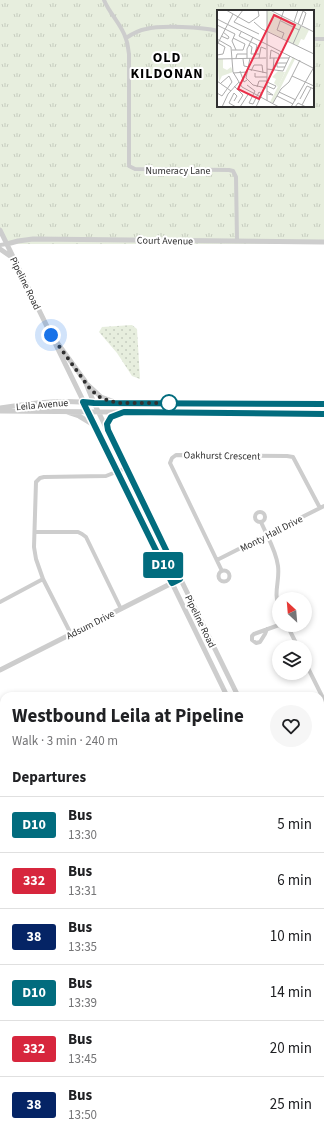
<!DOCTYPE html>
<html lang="en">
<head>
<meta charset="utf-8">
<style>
  :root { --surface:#fff; --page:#f6f6f6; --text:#202124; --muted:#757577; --line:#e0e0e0 }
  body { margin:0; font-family:"Source Sans 3",sans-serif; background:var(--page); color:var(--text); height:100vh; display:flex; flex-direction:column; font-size:15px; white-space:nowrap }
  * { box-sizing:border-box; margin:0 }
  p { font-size:13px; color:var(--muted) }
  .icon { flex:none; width:22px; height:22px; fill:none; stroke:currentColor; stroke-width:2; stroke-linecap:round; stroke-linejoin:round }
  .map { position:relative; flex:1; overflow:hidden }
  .side { position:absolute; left:0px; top:692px; width:324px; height:448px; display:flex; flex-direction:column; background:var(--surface); border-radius:12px 12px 0 0; box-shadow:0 2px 6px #0003 }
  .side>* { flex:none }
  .badge { padding:0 8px; border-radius:3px; font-size:14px; line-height:26px }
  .needle { width:26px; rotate:334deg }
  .controls { position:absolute; left:272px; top:592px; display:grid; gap:8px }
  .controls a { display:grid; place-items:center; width:40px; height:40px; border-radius:50%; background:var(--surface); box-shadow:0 2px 6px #0003; font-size:20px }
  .you { position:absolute; width:20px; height:20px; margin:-10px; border:3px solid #fff; border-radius:50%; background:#1a73e8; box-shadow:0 0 0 6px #1a73e833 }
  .map>.badge { position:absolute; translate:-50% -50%; box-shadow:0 0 0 2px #fff }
  h2 { padding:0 12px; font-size:15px; line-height:36px }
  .round { display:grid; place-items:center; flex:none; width:42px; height:42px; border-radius:21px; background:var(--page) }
  .head { display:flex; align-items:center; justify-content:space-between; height:68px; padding:0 12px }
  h1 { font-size:19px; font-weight:700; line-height:30px }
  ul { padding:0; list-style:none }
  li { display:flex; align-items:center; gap:12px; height:56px; padding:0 12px; border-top:1px solid var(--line) }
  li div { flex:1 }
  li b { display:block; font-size:15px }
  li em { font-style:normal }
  li .badge { min-width:44px; font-weight:700; text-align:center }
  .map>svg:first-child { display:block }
</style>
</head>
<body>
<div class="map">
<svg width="324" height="1140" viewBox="0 0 324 1140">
  <defs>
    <pattern id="grass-tufts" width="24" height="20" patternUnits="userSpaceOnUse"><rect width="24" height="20" fill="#e7eede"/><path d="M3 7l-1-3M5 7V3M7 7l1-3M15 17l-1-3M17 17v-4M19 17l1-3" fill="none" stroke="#c6ccbf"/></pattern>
    <pattern id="park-dots" width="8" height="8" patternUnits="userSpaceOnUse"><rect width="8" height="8" fill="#e7eede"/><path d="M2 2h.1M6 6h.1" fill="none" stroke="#c6ccbf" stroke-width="1.8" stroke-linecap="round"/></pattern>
  </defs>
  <rect width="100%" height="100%" fill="#fff"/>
  <path fill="url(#grass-tufts)" fill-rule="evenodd" d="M0,0H324V244H7L0,230ZM218,11H313V106H218Z"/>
  <path fill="url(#park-dots)" d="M132,325L137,329L140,379L132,376L117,353L99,332L102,327Z"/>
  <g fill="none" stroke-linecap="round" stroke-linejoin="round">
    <path stroke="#cdcdcd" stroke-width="4" d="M104,0C109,13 122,25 126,39C128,44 128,49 129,54V166L135,169L229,170L233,171L236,177L237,241
      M126,38C132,34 139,30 146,29C161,25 203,27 218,31
      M313,39H324
      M0,245L7,244
      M255 517a5 5 0 1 1 10 0a5 5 0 1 1-10 0Z
      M261,522C267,536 276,550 278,566C280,582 273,591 279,609
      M35,532H78L82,534L86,537L121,609
      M217,560L324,506
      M218.5 576a5.5 5.5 0 1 1 11 0a5.5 5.5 0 1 1-11 0Z
      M222,571L170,463L172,458L176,455L287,456L293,457L320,508
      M0,602L43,579
      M287,625L298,647
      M267,629L265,634L260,642L256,643L252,640V636L254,634L279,625
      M71,634L43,579L36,559L34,547L36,482L40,478L44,477L106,476L126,468
      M305,662L324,700
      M320,705L324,704
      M0,753L4,767
      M0,806H4
      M320,816H324
      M4,873V921
      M320,917L324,915
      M320,978L324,976
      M0,1000L4,1003
      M320,1053H324
      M277,1136V1140
      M162,1140L163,1136
      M220,1140V1136"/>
    <path stroke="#cdcdcd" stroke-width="5" d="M0,230L227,696
      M7,244L18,241L33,239L324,242
      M0,249L13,258
      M56,341L85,381L94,403L238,696
      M88,385L101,397L112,401
      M0,408C32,403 62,399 94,403L324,404
      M0,411L324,414
      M67,412L79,416L94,425
      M108,427C107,418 113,415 120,413
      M0,670L180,579
      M320,865L324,873
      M320,887L324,895
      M0,1070L4,1072
      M0,1077L4,1079
      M320,1117H324
      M320,1124H324"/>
  </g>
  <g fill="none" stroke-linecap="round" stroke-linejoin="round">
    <g stroke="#fff" stroke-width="9">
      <path id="line" d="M324,404L94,403L83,402L172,583L180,579L108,430L107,424L111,417L124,412L324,414"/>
    </g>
    <use href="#line" stroke="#026c7e" stroke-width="6"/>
    <path stroke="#303030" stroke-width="4" stroke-dasharray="0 7.2" d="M51,335L85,382L91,390L101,398L117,403H175H169"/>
  </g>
  <circle fill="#fff" stroke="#026c7e" stroke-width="2" cx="169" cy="403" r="8"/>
  <g text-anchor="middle" stroke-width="4" stroke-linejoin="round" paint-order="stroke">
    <g font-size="10" fill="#303030" stroke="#fff">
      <text x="178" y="174">Numeracy Lane</text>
      <text transform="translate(165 240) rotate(1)" y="4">Court Avenue</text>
      <text transform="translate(26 283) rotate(64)" y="4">Pipeline Road</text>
      <text transform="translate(42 404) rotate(-5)" y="4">Leila Avenue</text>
      <text transform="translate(222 455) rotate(1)" y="4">Oakhurst Crescent</text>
      <text transform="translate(271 533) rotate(-27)" y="4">Monty Hall Drive</text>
      <text transform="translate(201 621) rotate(64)" y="4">Pipeline Road</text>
      <text transform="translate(90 624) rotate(-27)" y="4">Adsum Drive</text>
    </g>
    <g font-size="14" font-weight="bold" letter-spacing="1" fill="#000" stroke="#fff">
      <text x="167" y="62">OLD<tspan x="167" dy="16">KILDONAN</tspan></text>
    </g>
  </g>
  <g transform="translate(217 10)">
    <rect width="97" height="97" fill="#fff"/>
    <path d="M50,0L92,20L87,30L84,29L81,36L50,21ZM76,47L78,49L56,93L53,92Z" fill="#e7eede"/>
    <path d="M0,49H6V58L10,60L14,57L16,62L5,66L2,72ZM61,61L68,62L61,77L57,73L59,69L55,67Z" fill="#e7eede"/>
    <path fill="none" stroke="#acacac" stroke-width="1" d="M9,0L32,13L42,6L41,0M26,0L17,12L42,24M53,0L97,22M0,9L96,58M64,11L82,20M37,12L45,19L97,44M77,12L81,0M81,14L86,1L89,3L85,15M0,15L18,24L15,31L19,40M24,22L22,26L40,35L38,44M4,26L11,29L12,27L6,22M65,28L67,23L60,20L67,0M0,29L14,37L16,62L25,77L62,97M76,34L84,16M0,35L16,4M32,35L35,37L34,44H42M15,40H26L28,34L16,28M0,45L6,44L8,37L1,33M19,48L20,44H30M30,48V39L36,27M33,48L29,68L36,75L49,78M42,48L44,37L49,39M53,48H72M0,49L49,48M26,49L27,56L32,57M53,49L54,40L62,44V48M68,57H60V53H70M31,59L50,63M50,59L66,61L73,46M23,61L27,72L30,70M34,61L37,55H45L46,63M56,61L57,48M16,63L30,62M38,63V67H50M75,66L97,76M0,71L14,81M30,75L38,81L32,93L36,94L42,82L45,84L39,97M17,76L26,85L21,93M50,76L57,79L59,76L50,72M40,77L42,71H50M50,81L56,85L51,84M62,82L79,90M0,83L5,86L15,72L12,66L4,73M60,86L76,94M83,89L90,76L97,79M17,91L20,86L17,83L12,93L19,97M50,91V0M56,93L64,79L72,72L83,50M85,95L94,78M5,97L11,84L22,72M23,97L32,83M74,97L97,57M78,97L81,93L89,97"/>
    <path fill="#ea2f49" fill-opacity="0.15" stroke="#ea2f49" stroke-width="2" d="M57,5L78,15L42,89L21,79Z"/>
    <rect width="97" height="97" fill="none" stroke="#303030" stroke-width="2"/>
  </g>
</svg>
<div class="controls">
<a><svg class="needle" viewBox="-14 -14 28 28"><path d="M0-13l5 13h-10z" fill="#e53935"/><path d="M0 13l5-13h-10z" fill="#757577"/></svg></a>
<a><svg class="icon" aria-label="layers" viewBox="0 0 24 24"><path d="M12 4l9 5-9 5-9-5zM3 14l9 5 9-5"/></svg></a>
</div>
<div class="you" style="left:51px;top:335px"></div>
<b class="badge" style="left:163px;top:565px;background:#026c7e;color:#fff">D10</b>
<section class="side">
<div class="head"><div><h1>Westbound Leila at Pipeline</h1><p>Walk · 3 min · 240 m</p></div><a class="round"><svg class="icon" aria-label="heart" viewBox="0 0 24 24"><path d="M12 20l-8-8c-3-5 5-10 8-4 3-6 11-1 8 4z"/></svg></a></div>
<h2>Departures</h2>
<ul>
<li><span class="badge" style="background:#026c7e;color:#fff">D10</span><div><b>Bus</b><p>13:30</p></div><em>5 min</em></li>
<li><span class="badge" style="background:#d7263d;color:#fff">332</span><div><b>Bus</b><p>13:31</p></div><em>6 min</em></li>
<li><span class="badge" style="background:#052465;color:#fff">38</span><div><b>Bus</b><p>13:35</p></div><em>10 min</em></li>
<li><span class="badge" style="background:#026c7e;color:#fff">D10</span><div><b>Bus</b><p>13:39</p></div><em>14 min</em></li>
<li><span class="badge" style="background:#d7263d;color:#fff">332</span><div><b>Bus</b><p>13:45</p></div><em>20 min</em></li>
<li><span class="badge" style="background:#052465;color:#fff">38</span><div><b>Bus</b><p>13:50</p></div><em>25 min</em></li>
</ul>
</section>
</div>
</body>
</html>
